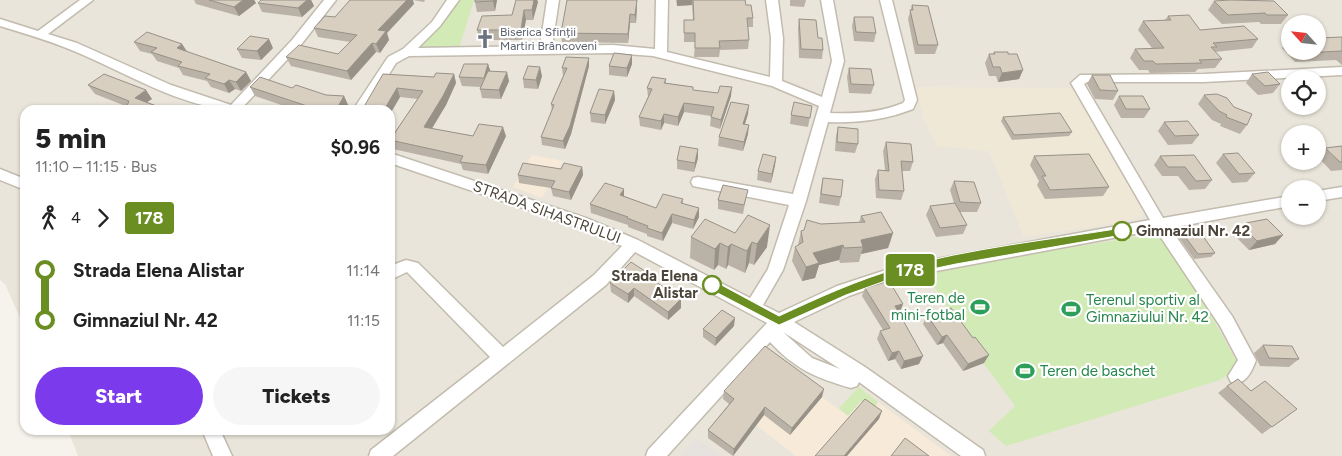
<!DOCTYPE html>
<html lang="en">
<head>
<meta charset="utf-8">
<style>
  :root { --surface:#fff; --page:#f6f6f6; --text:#222; --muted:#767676; --accent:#7c3aed }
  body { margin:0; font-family:Figtree,sans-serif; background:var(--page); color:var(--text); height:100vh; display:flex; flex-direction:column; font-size:19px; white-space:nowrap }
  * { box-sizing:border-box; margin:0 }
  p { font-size:16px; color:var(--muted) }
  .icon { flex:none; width:28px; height:28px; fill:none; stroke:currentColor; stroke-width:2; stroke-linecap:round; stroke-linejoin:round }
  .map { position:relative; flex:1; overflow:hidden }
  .details { position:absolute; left:20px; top:105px; width:375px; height:330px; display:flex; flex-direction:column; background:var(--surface); border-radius:15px; box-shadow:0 1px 4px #0004 }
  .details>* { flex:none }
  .badge { padding:0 10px; border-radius:4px; font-size:18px; line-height:32px }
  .needle { width:32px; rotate:297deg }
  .controls { position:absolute; left:1281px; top:15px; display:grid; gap:10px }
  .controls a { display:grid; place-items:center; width:45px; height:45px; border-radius:50%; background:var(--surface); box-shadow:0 1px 4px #0004; font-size:25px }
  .map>.badge { position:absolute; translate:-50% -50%; box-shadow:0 0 0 2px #fff }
  .legs { display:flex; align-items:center; gap:8px; height:55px; padding:0 15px; font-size:16px }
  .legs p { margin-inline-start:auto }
  .summary { display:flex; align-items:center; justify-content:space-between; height:85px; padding:0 15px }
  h1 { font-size:28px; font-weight:800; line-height:38px }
  .cta { display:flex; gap:10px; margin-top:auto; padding:10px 15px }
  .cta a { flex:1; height:58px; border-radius:30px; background:var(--accent); color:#fff; font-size:20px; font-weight:800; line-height:58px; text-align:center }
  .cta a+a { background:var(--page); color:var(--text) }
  ul { padding:0 15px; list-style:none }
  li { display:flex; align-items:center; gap:18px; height:50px; font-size:19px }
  li i { display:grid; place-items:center; width:8px; height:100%; margin:0 6px; background:currentColor }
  li i::after { content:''; width:12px; height:12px; margin:-6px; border:4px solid; border-radius:50%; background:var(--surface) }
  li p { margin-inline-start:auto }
  li:first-child i { background:linear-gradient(#0000 50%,currentColor 0) }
  li:last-child i { background:linear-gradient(currentColor 50%,#0000 0) }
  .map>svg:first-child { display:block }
</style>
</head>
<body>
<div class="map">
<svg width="1342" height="456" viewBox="0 0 1342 456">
  <rect width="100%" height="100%" fill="#f6f3ec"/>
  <path fill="#eae5da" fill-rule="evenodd" d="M0,0H1342V456H78L68,430H390V110H25V329L5,284L0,280ZM1290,24H1318V51H1290ZM1290,79H1318V106H1290ZM1290,134H1318V161H1290ZM1290,189H1318V216H1290Z"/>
  <path fill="#f7ead8" d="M532,155L563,161L542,198L513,187Z
    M822,397L848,416L861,401L872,409L878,402L951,456H796L723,399Z"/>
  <path fill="#e6e2dd" d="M695,438L723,456H682Z"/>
  <path fill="#efe8d6" d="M915,87L1074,88L1113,155L1112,158L1115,165L1122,168L1147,210L1145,214L1125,222L1024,237L989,151L937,146L924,120Z"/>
  <path fill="#d2eab5" d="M457,0H474L459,48H427L418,46Z
    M1155,234L1173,247L1237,362L1230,373L1220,380L1006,446L989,431L1015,406L968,342L927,275L975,263Z
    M859,387L878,402L872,410L861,401L848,416L839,408Z"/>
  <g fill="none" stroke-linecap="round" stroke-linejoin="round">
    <g stroke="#c2bbae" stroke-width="3">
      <path id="minor" d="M80,0H93L48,34L77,43L171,85L231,105L292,40L324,0H336L300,46L240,110C182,110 123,70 69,49C47,40 23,33 0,26V19L38,31Z
        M447,0H459L440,26L418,48L540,46L547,0H559L552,46L613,45L655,49L656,0H668L667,52L770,77L771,38L766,0H778L783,38L782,81L822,97L832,61L821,0H833L844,61L830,113C855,114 880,113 903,103L905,100L880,0H892L917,100L913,109C885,120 857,123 828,122L806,201L783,270L763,305L779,313L837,286L898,266L1150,220L1071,83L1080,75L1204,74L1342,67V75L1204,82H1087L1084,84L1163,218L1290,196V206L1170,228L1232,316L1253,355L1256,360C1252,371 1248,380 1237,384L1231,382L1228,376L1238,360L1220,326L1156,230L899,278L849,296L794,322L865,367L983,450L985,456H961L859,382L857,386L851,388C816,378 795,369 770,342L667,456H646L648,450L767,323L635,252L606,285L393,456H369L371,450L490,357L407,272L390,280V266L406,260L418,263L503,347L594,275L622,246L576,226L390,163V153L586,218L638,240L750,298L768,269L789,205L698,187L693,186L691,182L693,178L698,177L793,194L819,106L772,86L653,56L613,53L409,56L396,63L367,110H353L388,57L403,49L432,22ZM783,332L840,369L812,358Z
        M0,169L25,179V190L0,180Z
        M1342,187V197L1318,201V191Z
        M202,430H220L232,456H213Z"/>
    </g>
    <use href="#minor" fill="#fff" fill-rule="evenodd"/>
  </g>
  <path fill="#bab2a6" d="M191,0H254L256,3L239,16L196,4L194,0Z
    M261,0H311L314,6L302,17L262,12L258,3Z
    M413,0H425L424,2Z
    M497,0L495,11L477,12L475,2Z
    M516,0H537L538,2L533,20H526L522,40H479L477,30L512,15Z
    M637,0L636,23H630L628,43L562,42L561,33Z
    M676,0H745L746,5L753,18V27H748L749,40L748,49L720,50L719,57H694L695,42H684V20H693L692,5L677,6Z
    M790,0H806L804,7L790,6Z
    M1214,1L1288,15L1281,24H1261L1259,22L1222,24L1208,10Z
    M414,4L387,33L389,40L380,53L376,52L351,80L291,66L286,57L338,54L350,42L318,37L314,28Z
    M912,5L938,45L935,54H915L908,19Z
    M1168,16L1200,30L1258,39L1252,48L1215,52L1222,59L1215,68L1198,69L1195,72L1150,73L1148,70H1139L1130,58L1135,49L1152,48L1138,30L1143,21L1165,20Z
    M854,17L876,33L874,42L854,41L852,26Z
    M799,19L818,38L823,50L822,59L799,58L798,28Z
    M1342,37V65L1336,60L1295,62L1282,48L1290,39V51H1318Z
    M134,42L182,44L187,52L246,72L251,81L241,91L235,89L229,93L211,87L207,81L183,75L179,68L157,61L152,54L140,51Z
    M273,48L261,60L242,58L237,49Z
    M994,52L1023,70L1019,79L998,82L996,76H989L985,63L989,54H993Z
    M488,64L490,71L509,81L501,99L482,98L480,89L481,87L462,86L459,77Z
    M632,64L627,77L609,75V66Z
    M589,66L571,134L565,149L542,145L541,137L552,111L551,104L563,76L562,68Z
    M849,68L874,85L871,94L849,93L847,77Z
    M383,74L434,77L454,74L456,83L446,105L432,129L473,136H506L488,174L463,170L461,164L393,149L390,142V139L418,99L400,97L390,114V110Z
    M1252,74L1280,84L1273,93L1258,95L1246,83Z
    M1092,75L1118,91L1113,100L1095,99L1087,84Z
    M542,76L538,89L524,88L523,79Z
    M666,79V83L693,87V90L731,96L720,129L710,126L711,116L684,112L678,126L664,123L661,130L640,126L639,117L648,97L647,88Z
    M88,85L152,99L147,102L167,110H130L128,107L95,94Z
    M250,87L292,88L326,95L344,96L348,105L345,110H296L255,96Z
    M614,91L615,100L605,124L591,122L590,113Z
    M1204,95L1247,125L1240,134L1220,126L1221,124L1212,120L1198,104Z
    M1119,96L1150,109L1144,118H1121L1114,105Z
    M812,106L808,127L790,124L791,115Z
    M748,114L745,124L748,134L743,151L718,146L719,137Z
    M1003,117L1072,132L1069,136L1012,140L1001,121Z
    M1164,122L1199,135L1192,144L1168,145L1158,131Z
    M838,127L858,144L855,153L835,151L836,136Z
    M886,142L913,162L910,171H902L904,191L901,200L876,198L875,179L878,170H885L883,151Z
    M1342,146V170L1331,171L1318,157V156L1325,148Z
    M698,149V158L694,172L677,169V160Z
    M1223,154L1255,173L1247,182L1232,183L1216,163Z
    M1194,155L1212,180L1205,189L1189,190L1178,176H1162L1154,165L1160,156Z
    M1034,156L1109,187L1103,196L1045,199L1037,185L1039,181L1030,165Z
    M776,157L771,183L757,180L758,171Z
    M582,167L583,175L571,200L553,196L551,188L519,183L518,175Z
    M823,178L841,197L839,206L819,203L821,187Z
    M954,181L981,203L977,212H960L967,225L963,234L936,237L926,215L930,206L954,203L950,190Z
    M624,189V196L656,208L683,199V204L699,208V217L693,229L672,223L663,241L647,236V234L628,227V225L591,213L590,204Z
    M746,198L743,214L718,209V200Z
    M861,216L893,233L888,248L861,254L859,262L840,263L839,260L819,265L815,278L802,281L792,261L795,247L798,245L801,231L821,224L859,223Z
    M1246,223L1283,235L1275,244L1249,250L1237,238L1240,234L1238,232Z
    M735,233L767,247L754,265L749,263L745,273L728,265L726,269L718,265L714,270L690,258L691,237Z
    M1183,234L1215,253L1211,257L1194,259L1179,238Z
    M648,273V277L681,308L668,320L634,296L628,303L611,292L610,283Z
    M865,288L900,312H899L919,364L901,369L895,359L888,361L877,339L880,331L883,330L862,296Z
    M927,315L973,338L984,363L963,371L943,343L937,345L923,324Z
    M734,326L715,346L703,337V329Z
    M1263,345L1299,359L1289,367L1260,366L1254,353Z
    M1227,386L1251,391L1297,409L1262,434L1218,393Z
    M724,391L822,397L790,435L764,415L733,456L708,438V430L729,404L723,399Z"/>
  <path fill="#979187" d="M243,0H254L256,3L239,16L234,7Z
    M307,0H311L314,6L302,17L298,8Z
    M407,0H413L414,4L387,33L389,40L380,53L376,44L378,30Z
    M494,0H497L495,11L493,1Z
    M534,0H537L538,2L533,20L532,10Z
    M637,0V6L636,23L635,15Z
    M677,0H692V5L677,6Z
    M524,10L526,20L522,40L521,30Z
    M630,14V23L628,43V34Z
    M269,39L273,48L261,60L257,51Z
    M372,43L376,52L351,80L347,71Z
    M182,44L188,53L177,48Z
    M632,55V64L627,77V68Z
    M589,58V66L571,134L565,149L563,141Z
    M488,64L491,73L486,87L484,78Z
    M540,67L542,76L538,89L536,80Z
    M1023,70L1019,79L998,82L1002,73Z
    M246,72L251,81L241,91L236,82Z
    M507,72L509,81L501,99L499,90Z
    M454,74L456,83L446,105L427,136L424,127Z
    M229,80L235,89L229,93L224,84Z
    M732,87L731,96L720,129L721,120Z
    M397,88L400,97L390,114V110H384Z
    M146,90L152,99L141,106L135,98Z
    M614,91L615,100L605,124V115Z
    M344,96L348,105L345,110H336Z
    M684,103V112L678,126V117Z
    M749,105L748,114L742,133L743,124Z
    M664,114V123L661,130V121Z
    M749,125L748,134L743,151L744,142Z
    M503,127L506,136L488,174L486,165Z
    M698,149V158L694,172L695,163Z
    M776,157L775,166L771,183L772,174Z
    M582,167L583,175L571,200L569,192Z
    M624,189V198L620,195Z
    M699,208V217L693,229L694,220Z
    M672,214V223L663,241L662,233Z
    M770,225L767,247L754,265L757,244Z
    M893,233L888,248L861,254L863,247L861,240Z
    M1283,235L1275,244L1249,250L1257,241Z
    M752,242L749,263L745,273L747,251Z
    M720,243L718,265L714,270L715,249Z
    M731,244L728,265L726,269L728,247Z
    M843,245L839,260L819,265L815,278L802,281L806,267L813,253Z
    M634,288V296L628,303V294Z
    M681,299V308L668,320V312Z
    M903,304L900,312L892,314L895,306Z
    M735,318L734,326L715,346L716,338Z
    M947,335L943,343L937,345L942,337Z
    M899,351L895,359L888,361L892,353Z
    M989,355L984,363L963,371L968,364Z
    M923,356L919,364L901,369L904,361Z
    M824,389L822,397L790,435L792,428Z
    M765,407L764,415L733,456L734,449Z
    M882,411L879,419L847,456H844Z"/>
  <path fill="#d8cfc1" stroke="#979187" d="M209,0H243L234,7Z
    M261,0H307L298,8L258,3Z
    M350,0H407L378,30L386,31L376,44L372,43L347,71L286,57L299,45L338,54L357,35L314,28L325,16L335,17Z
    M475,0H494L493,1L475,2Z
    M516,0H534L532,10H524L521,30H477L482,16L512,15Z
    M567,0H637L635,15L630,14L628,34L561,33Z
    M693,0H745L746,5H751L753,18H747L749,40L719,41L720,48H695V33H684V20H694Z
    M1231,0L1274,1L1288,15H1267L1265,13L1228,15L1214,1Z
    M912,5L928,6L938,45H918L910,10H913Z
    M1189,15L1200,30L1244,26L1258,39L1213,43L1217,47H1211L1222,59L1199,60L1202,63L1156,64L1153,61H1144L1135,49L1164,48L1143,21L1171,20L1168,16Z
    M854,17H873L876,33L856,32Z
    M799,19L816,20L818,38H822L823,50L801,49Z
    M147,32L182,44L177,48L246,72L236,82L229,80L224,84L205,78L210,74L178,66L182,62L151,52L157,48L134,42Z
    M250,36L269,39L257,51L237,49Z
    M1342,37V51L1303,53L1301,51H1318V38Z
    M994,52H1008V54H1017L1023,70L1002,73L1000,67H993L989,54H995Z
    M614,53L632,55L627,68L609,66Z
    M566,57L589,58L570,126L563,141L541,137L554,105L551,104L567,68H562Z
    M464,64H488L484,78L459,77Z
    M528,66L540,67L536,80L523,79Z
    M849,68L871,69L874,85L851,84Z
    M488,71L507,72L499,90L480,89Z
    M1268,72L1280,84L1265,86L1252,74Z
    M436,73L454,74L443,96L424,127L473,136L479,124L503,127L486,165L460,162L463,156L390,140L423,91L397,88L384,110H362L383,74L434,77Z
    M104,74L146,90L135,98L167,110H137L127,106L129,101L88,85Z
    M1092,75H1110L1118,91L1100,90Z
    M260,77L292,88L296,85L326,95L344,96L336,110H312L313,108L250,87Z
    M652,77L666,79L664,83L693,87V90L718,93L720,86L732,87L721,120L711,117L714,107L684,103L678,117L664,114L661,121L639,117L652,89L647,88Z
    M599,89L614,91L605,115L590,113Z
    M1217,94L1227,98L1234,107L1252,114L1247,125L1226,117L1227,115L1219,111L1204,95Z
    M1119,96H1143L1150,109H1126Z
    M731,102L749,105L743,124L749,125L744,142L719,137Z
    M794,102L812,106L810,118L791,115Z
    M1060,113L1072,132L1014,135L1003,117Z
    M1188,121L1199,135L1175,136L1164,122Z
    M838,127L858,129V144L837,142Z
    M886,142L911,144L913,162L901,161L904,191L879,190L878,170L889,171Z
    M680,146L698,149L695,163L677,160Z
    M1342,146V162H1340L1325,148Z
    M1238,153L1255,173L1239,174L1223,154Z
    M763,154L776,157L772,174L758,171Z
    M1089,154L1109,187L1050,190L1042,176H1046L1034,156Z
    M1194,155L1212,180L1196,181L1185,167H1168L1160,156Z
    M523,163L561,169L564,163L582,167L569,192L551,188L555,181L518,175Z
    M823,178L843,180L841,197L821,194Z
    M954,181L974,182L981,203L960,202Z
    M605,183L624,189L620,195L656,208L663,194L683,199L681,203L699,208L694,220L672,214L662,233L647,228L648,226L627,218L628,217L590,204Z
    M723,185L748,190L744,205L718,200Z
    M955,203L967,225L940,228L930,206Z
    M881,212L893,233L861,240L863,247L844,248L843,245L813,253L819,263L806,267L795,247L803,242L801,231L804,230L807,220L821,224L865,222L861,216Z
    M748,215L770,225L757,244L752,242L747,251L731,244L728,247L720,243L715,249L691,237L705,219L735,233Z
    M1267,219L1283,235L1257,241L1245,229L1250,227L1246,223Z
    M1200,232L1215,253L1198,254L1183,234Z
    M631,262L648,273L646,275L681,299L668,312L634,288L628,294L610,283Z
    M889,281L903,304L895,306L923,356L904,361L899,351L892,353L880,331L890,328L865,288Z
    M951,308L973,338L975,337L989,355L968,364L947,335L942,337L927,315Z
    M722,310L735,318L716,338L703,329Z
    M1263,345L1292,346L1299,359L1269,358Z
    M765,346L824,389L792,428L765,407L734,449L708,430L734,399L724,391Z
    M1238,379L1251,391L1265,381L1297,409L1272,427L1227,386Z
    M865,399L882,411L844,456H815Z
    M905,438L929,456H891Z"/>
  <path fill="#6b8e23" stroke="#fff" d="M1122,228L1127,231L1122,235L956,264L899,276L846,295L779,325L708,288L707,285L712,281L716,282L779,316C818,298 857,280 899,268C971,248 1048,240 1122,228Z"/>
  <defs>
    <g id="church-bare" transform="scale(1.5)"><path d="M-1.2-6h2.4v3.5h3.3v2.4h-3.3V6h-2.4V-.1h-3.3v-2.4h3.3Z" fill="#6b7280" stroke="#fff" stroke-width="2.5" paint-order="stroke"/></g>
    <g id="stadium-bare" transform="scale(1.5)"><path d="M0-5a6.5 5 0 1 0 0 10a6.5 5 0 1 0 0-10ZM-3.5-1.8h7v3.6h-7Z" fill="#2e9e5b" stroke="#fff" stroke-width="2.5" paint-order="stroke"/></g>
  </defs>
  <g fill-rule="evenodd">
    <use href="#church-bare" x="485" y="39"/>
    <use href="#stadium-bare" x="980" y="307"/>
    <use href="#stadium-bare" x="1071" y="309"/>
    <use href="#stadium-bare" x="1025" y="371"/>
  </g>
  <g fill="#fff" stroke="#6b8e23" stroke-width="2.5">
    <circle cx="1122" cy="231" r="9"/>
    <circle cx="712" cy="285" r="9"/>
  </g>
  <g text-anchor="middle" stroke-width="4.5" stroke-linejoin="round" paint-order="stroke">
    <g font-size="12" fill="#5b616d" stroke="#fff" text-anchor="start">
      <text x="500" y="36">Biserica Sfinții<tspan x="500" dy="14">Martiri Brâncoveni</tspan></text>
    </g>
    <g font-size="15" fill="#4b4439" stroke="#fff">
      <text transform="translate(547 212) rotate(20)" y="5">STRADA SIHASTRULUI</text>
    </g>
    <g font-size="15" font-weight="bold" fill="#4b4439" stroke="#fff" text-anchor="start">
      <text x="1136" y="236">Gimnaziul Nr. 42</text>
      <text x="698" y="281" text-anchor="end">Strada Elena<tspan x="698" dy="17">Alistar</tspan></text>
    </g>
    <g font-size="15" fill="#27864d" stroke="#fff" text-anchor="start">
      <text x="965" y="303" text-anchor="end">Teren de<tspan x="965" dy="17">mini-fotbal</tspan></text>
      <text x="1086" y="305">Terenul sportiv al<tspan x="1086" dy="17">Gimnaziului Nr. 42</tspan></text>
      <text x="1040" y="376">Teren de baschet</text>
    </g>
  </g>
</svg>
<div class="controls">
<a><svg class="needle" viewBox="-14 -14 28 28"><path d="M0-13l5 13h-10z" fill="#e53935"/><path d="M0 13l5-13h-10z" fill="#767676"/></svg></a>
<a><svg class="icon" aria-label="locate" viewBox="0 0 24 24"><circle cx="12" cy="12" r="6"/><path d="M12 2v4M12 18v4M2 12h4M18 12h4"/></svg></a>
<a>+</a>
<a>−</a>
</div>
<b class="badge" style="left:910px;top:270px;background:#6b8e23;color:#fff">178</b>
<section class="details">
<div class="summary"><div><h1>5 min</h1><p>11:10 – 11:15 · Bus</p></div><b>$0.96</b></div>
<div class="legs"><svg class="icon" aria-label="walk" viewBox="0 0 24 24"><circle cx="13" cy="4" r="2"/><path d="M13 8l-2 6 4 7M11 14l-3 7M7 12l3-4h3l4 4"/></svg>4<svg class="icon" aria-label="forward" viewBox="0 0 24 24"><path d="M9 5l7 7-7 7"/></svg><b class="badge" style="background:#6b8e23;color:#fff">178</b></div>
<ul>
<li><i style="color:#6b8e23"></i><b>Strada Elena Alistar</b><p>11:14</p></li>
<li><i style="color:#6b8e23"></i><b>Gimnaziul Nr. 42</b><p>11:15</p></li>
</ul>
<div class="cta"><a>Start</a><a>Tickets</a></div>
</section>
</div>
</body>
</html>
